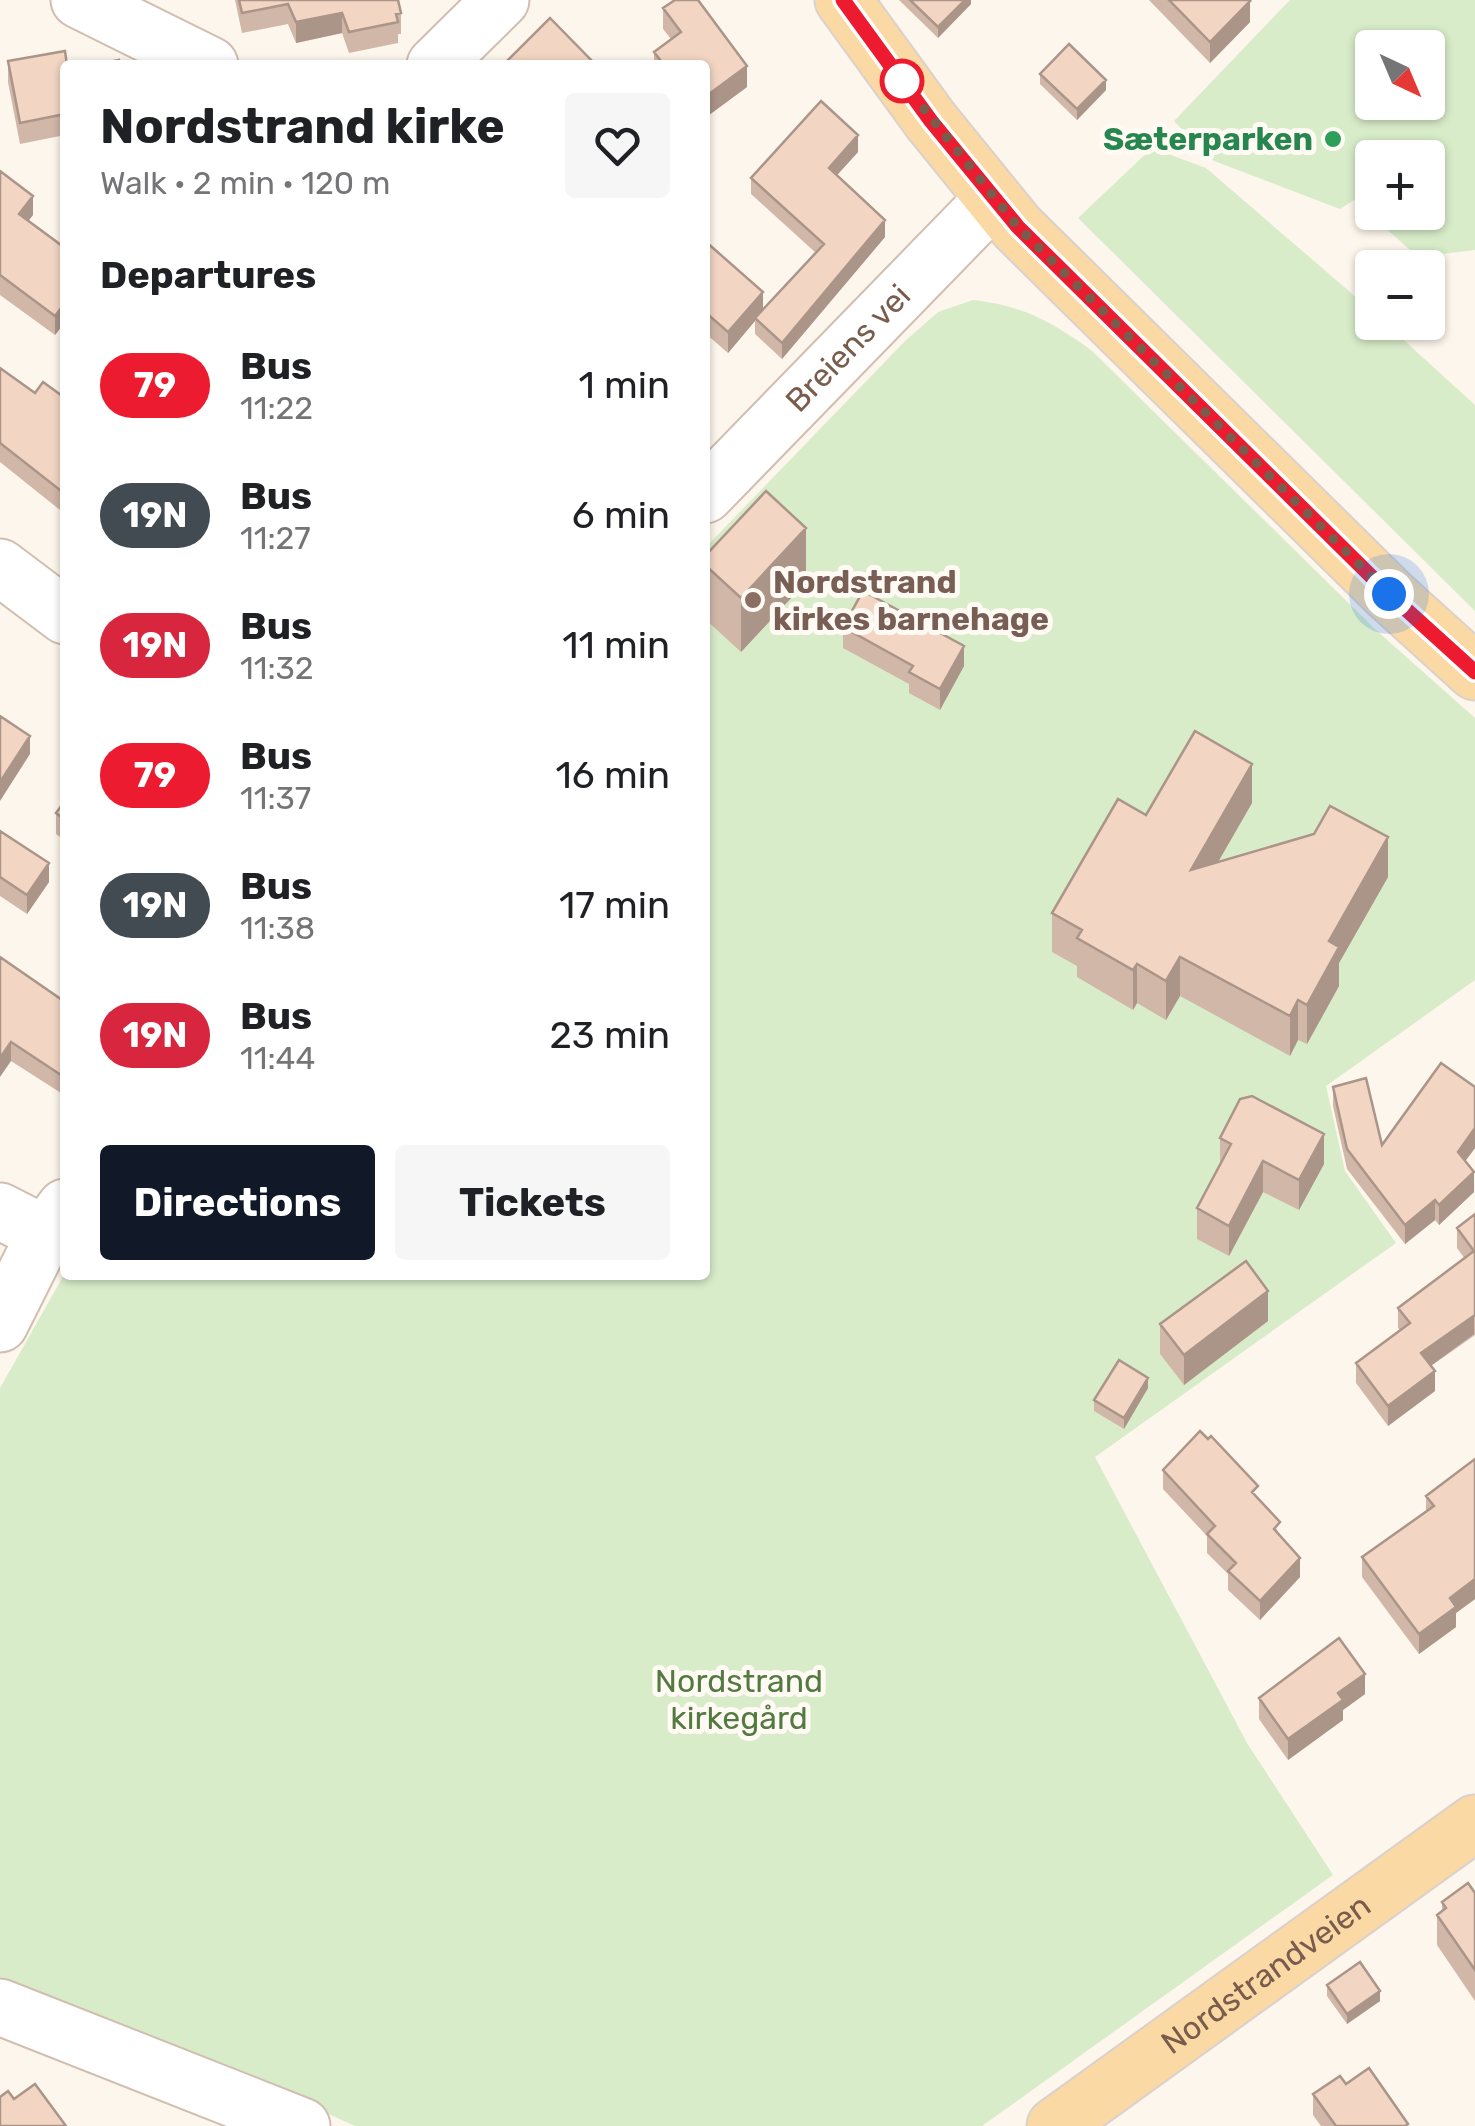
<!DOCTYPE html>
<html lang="en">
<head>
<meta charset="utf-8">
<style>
  :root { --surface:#fff; --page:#f6f6f6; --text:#202124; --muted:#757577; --accent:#111827 }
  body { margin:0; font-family:Rubik,sans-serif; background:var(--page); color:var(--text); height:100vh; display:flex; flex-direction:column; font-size:38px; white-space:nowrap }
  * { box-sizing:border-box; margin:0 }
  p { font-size:32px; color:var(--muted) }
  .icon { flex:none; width:55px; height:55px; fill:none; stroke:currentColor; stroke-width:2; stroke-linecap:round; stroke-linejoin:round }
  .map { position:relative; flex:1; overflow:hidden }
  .drawer { position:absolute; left:60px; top:60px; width:650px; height:1220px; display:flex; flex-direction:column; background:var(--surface); border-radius:10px; box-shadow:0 2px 8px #0004 }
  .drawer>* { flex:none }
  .badge { padding:0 20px; border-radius:32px; font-size:35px; line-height:65px }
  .needle { width:65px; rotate:136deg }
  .controls { position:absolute; left:1355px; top:30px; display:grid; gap:20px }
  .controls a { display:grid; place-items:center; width:90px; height:90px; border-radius:10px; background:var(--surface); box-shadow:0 2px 8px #0004; font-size:50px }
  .you { position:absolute; width:50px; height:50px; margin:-25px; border:8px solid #fff; border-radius:50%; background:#1a73e8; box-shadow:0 0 0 15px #1a73e833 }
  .map>.badge { position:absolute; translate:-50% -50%; box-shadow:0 0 0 5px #fff }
  h2 { padding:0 40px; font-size:38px; line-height:90px }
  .round { display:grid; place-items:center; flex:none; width:105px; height:105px; border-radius:10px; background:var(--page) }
  .summary { display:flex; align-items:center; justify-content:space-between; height:170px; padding:0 40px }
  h1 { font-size:48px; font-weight:700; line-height:75px }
  .cta { display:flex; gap:20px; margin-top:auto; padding:20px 40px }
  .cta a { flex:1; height:115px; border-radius:10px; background:var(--accent); color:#fff; font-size:40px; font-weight:700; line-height:115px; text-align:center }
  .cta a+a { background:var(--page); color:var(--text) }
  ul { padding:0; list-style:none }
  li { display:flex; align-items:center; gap:30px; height:130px; padding:0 40px }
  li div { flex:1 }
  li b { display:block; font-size:38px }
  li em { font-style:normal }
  li .badge { min-width:110px; font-weight:700; text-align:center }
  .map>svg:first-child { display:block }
</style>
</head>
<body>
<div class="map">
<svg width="1475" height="2126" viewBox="0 0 1475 2126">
  <rect width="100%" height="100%" fill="#fdf6ec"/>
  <path fill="#d8ecc9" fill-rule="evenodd" d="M1290,0H1475V250L1418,257L1354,200L1340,209L1209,159L1174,121ZM1372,48H1428V102H1372ZM1372,158H1428V212H1372Z
    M1152,148L1206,168L1372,311V322L1385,323L1475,405V611L1078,218Z
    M973,300C1024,306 1050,321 1091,350L1376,630L1475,718V980L1326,1086L1345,1171L1396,1243L1095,1457L1247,1743L1333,1875L982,2126H355L267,2086L0,1985V1388L65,1273L705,1275V548L905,341L938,312Z"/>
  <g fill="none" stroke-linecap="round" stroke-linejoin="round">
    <g stroke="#d1beb0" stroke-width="59">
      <g id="minor">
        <path d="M79,0L210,65"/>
        <path d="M435,65L501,0"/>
        <path id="s1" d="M705,495L993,199"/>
        <path d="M0,567L65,616"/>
        <path d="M0,1211L45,1234"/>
        <path d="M0,1324L45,1234L65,1207"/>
        <path d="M0,2007L302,2126"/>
      </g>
    </g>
    <g stroke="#dad1cd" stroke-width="59">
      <g id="major">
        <path d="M843,0L931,121L1017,227L1389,594L1475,672"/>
        <path id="s2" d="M1055,2126L1475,1823"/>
      </g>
    </g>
    <use href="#minor" stroke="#fff" stroke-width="55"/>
    <use href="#major" stroke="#fbd9a5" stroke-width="55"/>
  </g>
  <path fill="#d1b7a8" d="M235,0H398L401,13V34H398V43L349,53L342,33L296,43L288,24L242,33Z
    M899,0H971V4L938,38Z
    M1149,0H1248L1250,22L1210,63Z
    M663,8L747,87L705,118V65H654V52L671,39L663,29Z
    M8,61L65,65V135L20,144L8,82Z
    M1040,74L1106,90L1077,120L1040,84Z
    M858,152L837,175L885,237L782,359L755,334V321L728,353L705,333V241L763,309L816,253L751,194V178Z
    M0,171L33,215L28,221L65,248V322L55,335L0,295Z
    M0,368L35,393L65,398V514L0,462Z
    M65,515V542L61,539V520Z
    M705,556L806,582L741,652L705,619Z
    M843,627L964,666L940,710L909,693V684L843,648Z
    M65,801V841L56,834V813Z
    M1252,803L1218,862L1388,877L1339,963V986L1307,1044L1298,1040L1290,1056L1180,996L1166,1020L1137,1003L1133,1010L1077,977V966L1052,952V913L1146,815Z
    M0,831L49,882L27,914L0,896Z
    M0,957L65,1002L61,1093L11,1061Z
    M1333,1087L1382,1145L1475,1087V1148L1465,1161L1474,1192L1439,1225L1435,1220L1405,1244L1347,1169L1333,1106Z
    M1220,1138L1324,1164L1299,1210L1263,1192L1229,1256L1197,1239V1208L1220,1164Z
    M1475,1214V1335L1431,1366L1435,1391L1388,1426L1356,1383V1363L1400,1330L1398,1328V1308L1465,1259L1457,1248V1228Z
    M1268,1321L1184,1385L1160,1354V1324Z
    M1148,1388L1124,1429L1094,1411V1400Z
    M1475,1459V1599L1456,1613V1627L1419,1654L1362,1577V1557L1426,1511V1496Z
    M1163,1470L1258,1498L1280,1535L1300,1577L1260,1620L1228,1590V1574L1207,1553V1536L1163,1489Z
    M1365,1694L1343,1710V1720L1288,1760L1259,1719V1698Z
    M1475,1893V2001L1437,1945V1915L1442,1911V1902Z
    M1327,1985L1380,2001L1347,2024L1327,1996Z
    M1346,2084L1408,2126H1321L1313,2115V2094Z"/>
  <path fill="#aa9588" d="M965,0H971V4L938,38V27Z
    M1250,1V22L1210,63V42Z
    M342,13V33L296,43V22Z
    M747,66V87L705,118V97Z
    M1106,80V90L1077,120V109Z
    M858,135V152L829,184V168Z
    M33,196V215L19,233V214Z
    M885,220V237L782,359V343Z
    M763,292V312L755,318V321L728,353V332Z
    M65,303V322L55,335V316Z
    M806,528V582L741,652V598Z
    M964,646V666L940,710V689Z
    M30,736V754L0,801V782Z
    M1252,764V803L1191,909V870Z
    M1388,837V877L1339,963V986L1307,1044V1005L1329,941Z
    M49,863V882L27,914V895Z
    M1180,957V996L1166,1020V981Z
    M1137,964V1003L1133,1010V970Z
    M1298,1000V1040L1290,1056V1016Z
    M11,1042V1061L0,1077V1058Z
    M65,1068V1086L61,1093V1075Z
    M1475,1128V1148L1458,1171V1152Z
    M1324,1134V1164L1299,1210V1180Z
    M1263,1161V1192L1229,1256V1226Z
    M1474,1172V1192L1439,1225V1205Z
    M1435,1200V1220L1405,1244V1225Z
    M1268,1291V1321L1184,1385V1355Z
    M1474,1314V1334L1421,1373V1353Z
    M1435,1371V1391L1388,1426V1406Z
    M1148,1378V1388L1124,1429V1418Z
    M1300,1558V1577L1260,1620V1601Z
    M1475,1579V1599L1456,1613V1627L1419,1654V1634L1450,1598Z
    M1365,1674V1694L1343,1710V1720L1288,1760V1739L1338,1693Z
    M1380,1991V2001L1347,2024V2014Z"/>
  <path fill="#f3d5c3" stroke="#aa9588" stroke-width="2.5" d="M239,0H398L401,13L396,14L398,22L349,32L342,13L296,22L288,4L242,13Z
    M675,0H698L747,66L705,97V65H664L654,52L681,32L663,8Z
    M910,0H965L938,27Z
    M1169,0H1248L1250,1L1210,42Z
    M550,18L596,65H503Z
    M1069,44L1106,80L1077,109L1040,74Z
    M65,51L67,65H65V114L20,123L8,61Z
    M119,60L120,65H94Z
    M821,101L858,135L829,168L885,220L782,343L755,318L824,244L751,178Z
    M0,171L33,196L19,214L65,248V303L55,316L0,275Z
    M705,241L763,292L728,332L705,312Z
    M0,368L35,393L43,382L65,398V494L0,443Z
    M766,491L806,528L741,598L705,565V556Z
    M863,591L964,646L940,689L909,672L913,666L843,627Z
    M0,716L30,736L0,782Z
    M1195,731L1252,764L1191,870L1314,834L1330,806L1388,837L1329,941L1339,947L1307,1005L1298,1000L1290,1016L1180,957L1166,981L1137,964L1133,970L1077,938L1082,930L1052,913L1118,799L1146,815Z
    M65,801V820L56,813Z
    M0,831L49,863L27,895L0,877Z
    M0,957L65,1002V1068L61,1075L11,1042L0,1058Z
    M1441,1063L1475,1087V1128L1458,1152L1474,1172L1439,1205L1435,1200L1405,1225L1347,1149L1333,1087L1366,1078L1382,1145Z
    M1252,1096L1324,1134L1299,1180L1263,1161L1229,1226L1197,1208L1231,1144L1220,1138L1240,1099Z
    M1475,1214V1315L1421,1353L1435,1371L1388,1406L1356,1363L1410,1323L1398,1308L1474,1251L1457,1228Z
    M1246,1261L1268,1291L1184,1355L1160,1324Z
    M1119,1360L1148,1378L1124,1418L1094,1400Z
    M1200,1431L1208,1439L1211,1436L1258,1486L1252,1492L1280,1522L1274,1529L1300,1558L1260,1601L1228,1571L1236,1563L1207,1534L1215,1526L1163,1470Z
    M1475,1459V1579L1450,1598L1456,1607L1419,1634L1362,1557L1434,1506L1426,1496Z
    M1339,1638L1365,1674L1338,1693L1343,1700L1288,1739L1259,1698Z
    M1468,1883L1475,1893V1970L1437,1915L1446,1908L1442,1902Z
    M1360,1962L1380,1991L1347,2014L1327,1985Z
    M1369,2068L1408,2124L1405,2126H1336L1313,2094L1340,2076L1346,2084Z
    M35,2084L66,2126H0V2097L8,2091L14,2099Z"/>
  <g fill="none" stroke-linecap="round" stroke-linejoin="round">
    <g stroke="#fff" stroke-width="22">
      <path id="line" d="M843,0L931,121L1018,227L1389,594L1475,672"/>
    </g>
    <use href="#line" stroke="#ed1b2f" stroke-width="15"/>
    <path stroke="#7a5c4d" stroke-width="10" stroke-dasharray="0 18" d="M902,81L1018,227L1389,594"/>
  </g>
  <circle fill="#fff" stroke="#ed1b2f" stroke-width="5" cx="902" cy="81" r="20"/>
  <circle fill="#2e9e5b" stroke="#fffaf3" stroke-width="4" cx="1333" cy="139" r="10"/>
  <circle fill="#8d6e63" stroke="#fffaf3" stroke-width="4" cx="753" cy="600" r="10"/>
  <g text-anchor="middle" stroke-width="10" stroke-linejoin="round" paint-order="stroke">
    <g font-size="32" font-weight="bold" fill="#27864d" stroke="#fffaf3" text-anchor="end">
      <text x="1313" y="150">Sæterparken</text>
    </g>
    <g font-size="32" fill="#7a5c4d" stroke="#fffaf3">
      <text dy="11" stroke="none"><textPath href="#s1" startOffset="205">Breiens vei</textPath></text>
      <text dy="11" stroke="none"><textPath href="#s2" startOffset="260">Nordstrandveien</textPath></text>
    </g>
    <g font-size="32" font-weight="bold" fill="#785e54" stroke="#fffaf3" text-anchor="start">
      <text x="773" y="593">Nordstrand<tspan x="773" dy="37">kirkes barnehage</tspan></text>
    </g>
    <g font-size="32" fill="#537a41" stroke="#fffaf3">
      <text x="739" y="1692">Nordstrand<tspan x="739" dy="37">kirkegård</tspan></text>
    </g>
  </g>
</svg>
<div class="controls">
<a><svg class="needle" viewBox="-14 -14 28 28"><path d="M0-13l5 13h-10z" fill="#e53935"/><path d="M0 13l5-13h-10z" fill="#757577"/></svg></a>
<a>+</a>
<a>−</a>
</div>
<div class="you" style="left:1389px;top:594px"></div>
<section class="drawer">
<div class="summary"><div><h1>Nordstrand kirke</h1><p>Walk · 2 min · 120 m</p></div><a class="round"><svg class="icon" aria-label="heart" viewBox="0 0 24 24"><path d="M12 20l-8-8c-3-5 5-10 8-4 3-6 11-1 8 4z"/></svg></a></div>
<h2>Departures</h2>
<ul>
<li><span class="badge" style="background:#ed1b2f;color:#fff">79</span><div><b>Bus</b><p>11:22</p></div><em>1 min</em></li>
<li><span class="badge" style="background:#424a52;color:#fff">19N</span><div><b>Bus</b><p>11:27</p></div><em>6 min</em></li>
<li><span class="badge" style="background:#d7263d;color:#fff">19N</span><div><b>Bus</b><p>11:32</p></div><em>11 min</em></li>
<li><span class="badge" style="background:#ed1b2f;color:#fff">79</span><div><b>Bus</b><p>11:37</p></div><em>16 min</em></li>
<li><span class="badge" style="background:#424a52;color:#fff">19N</span><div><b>Bus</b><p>11:38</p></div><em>17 min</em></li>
<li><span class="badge" style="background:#d7263d;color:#fff">19N</span><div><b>Bus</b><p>11:44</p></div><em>23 min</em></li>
</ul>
<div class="cta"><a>Directions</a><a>Tickets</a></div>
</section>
</div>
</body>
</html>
